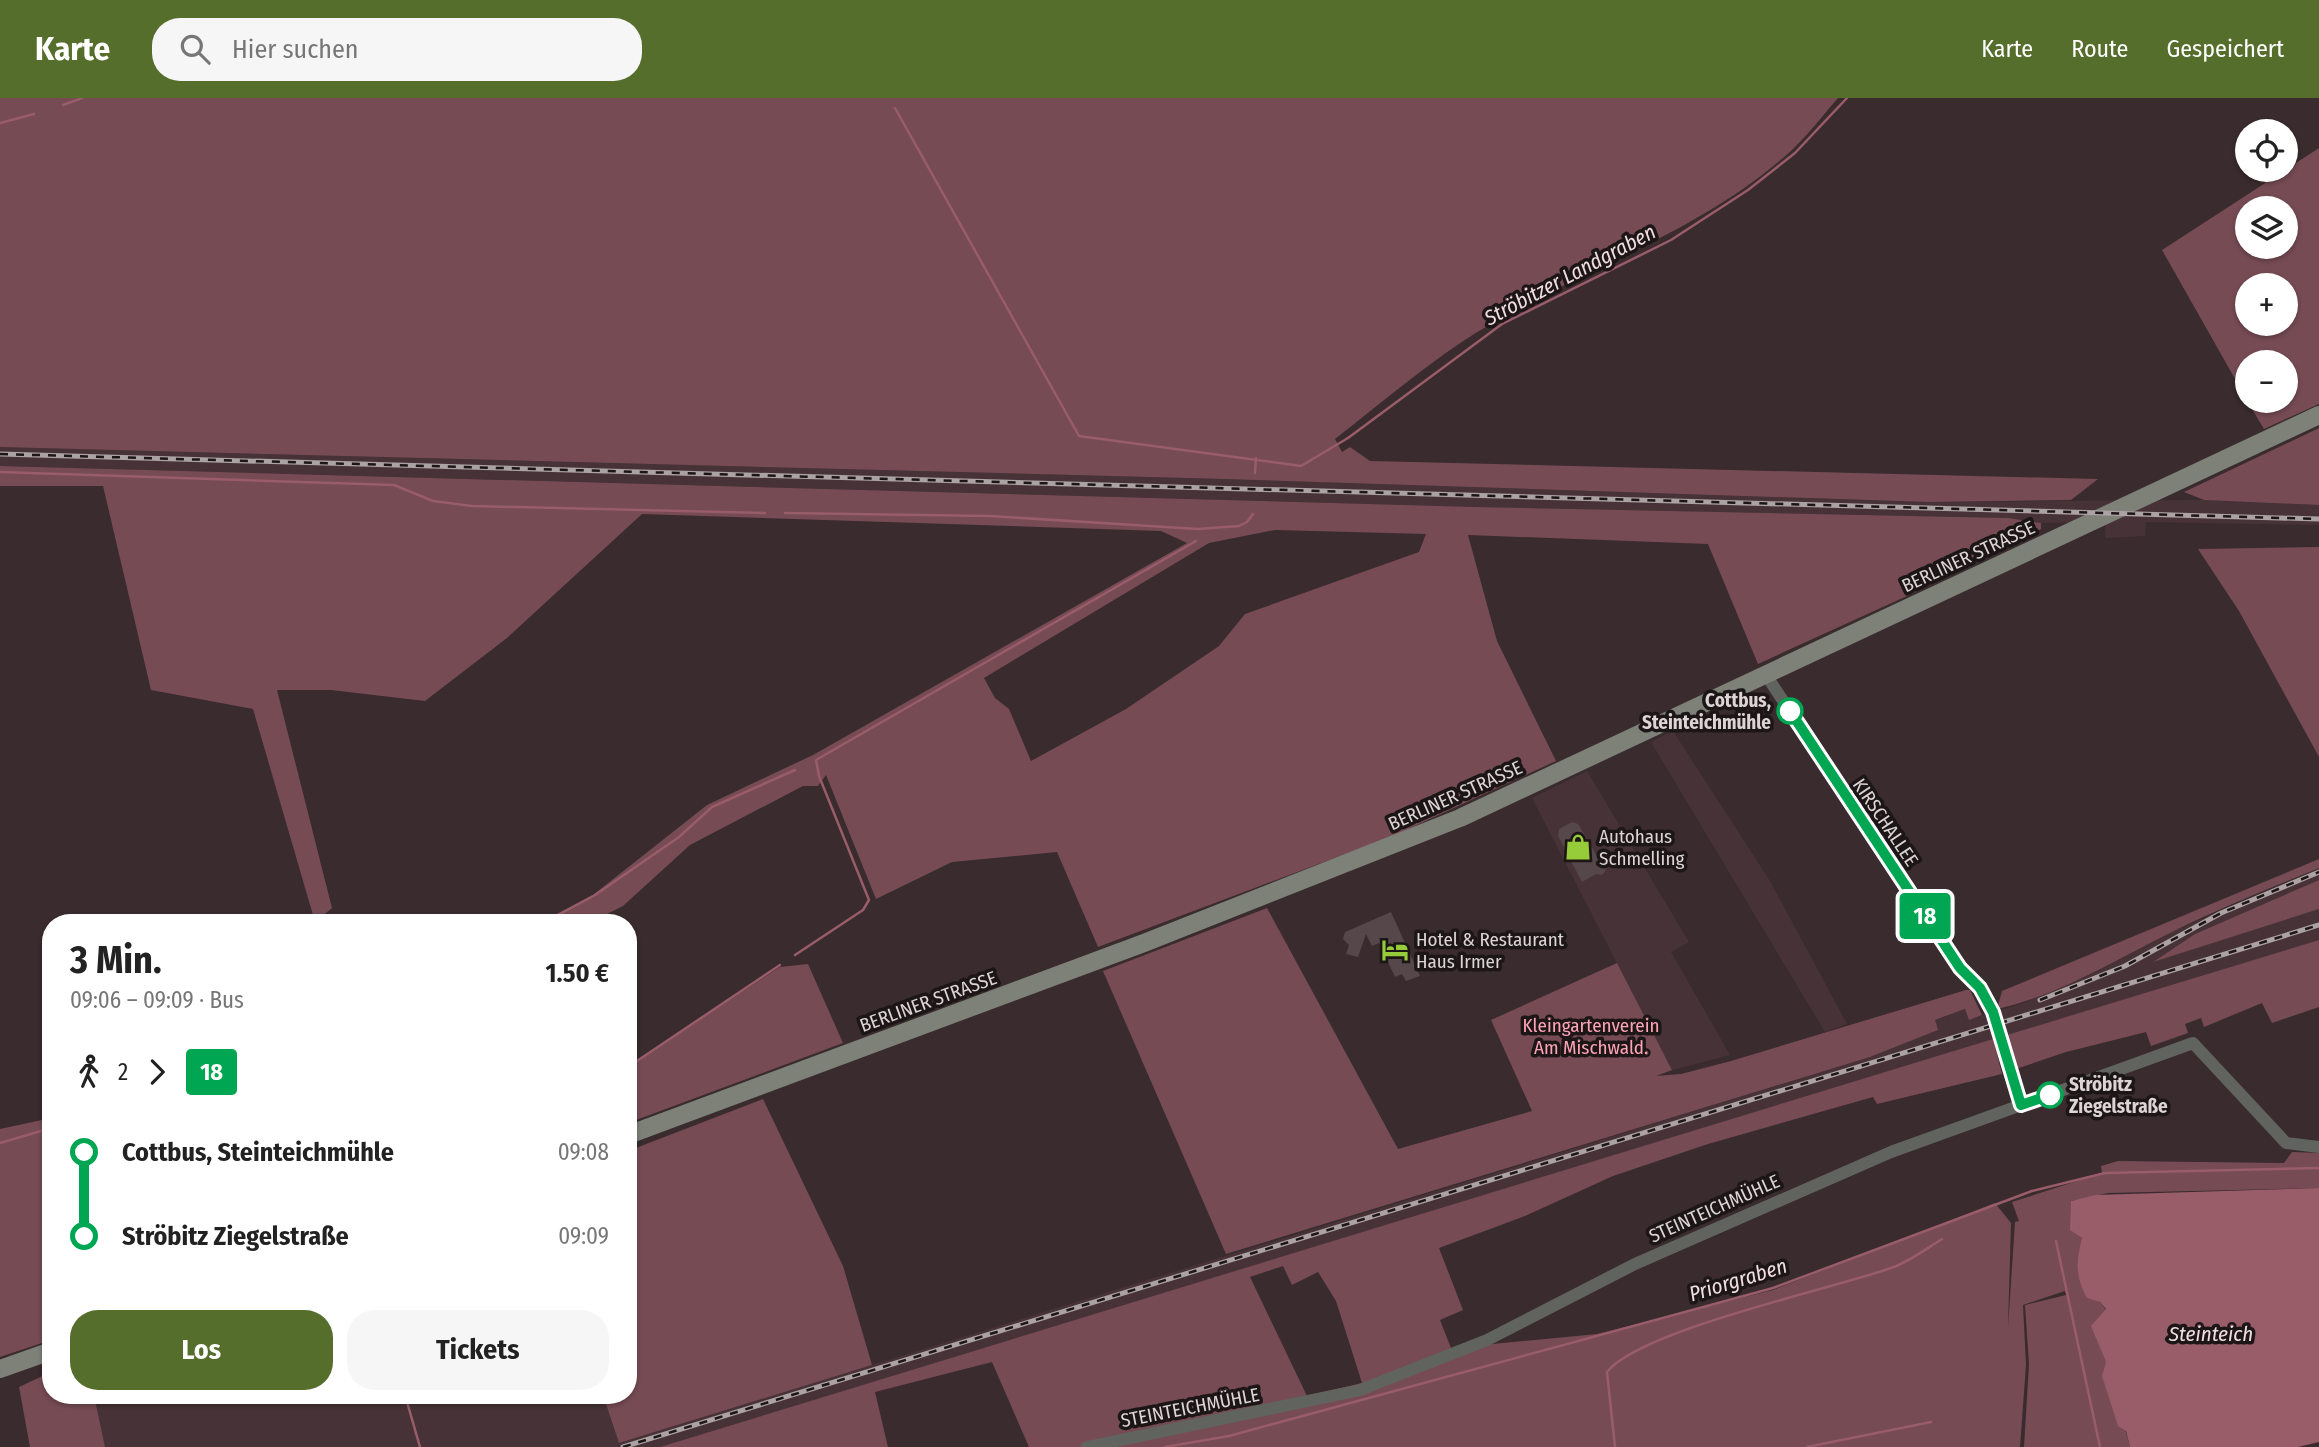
<!DOCTYPE html>
<html lang="de">
<head>
<meta charset="utf-8">
<style>
  :root { --surface:#fff; --page:#f6f6f6; --text:#222; --muted:#767676; --accent:#566e2c }
  body { margin:0; font-family:"Fira Sans Condensed",sans-serif; background:var(--page); color:var(--text); height:100vh; display:flex; flex-direction:column; font-size:26px; white-space:nowrap }
  * { box-sizing:border-box; margin:0 }
  p { font-size:23px; color:var(--muted) }
  .icon { flex:none; width:38px; height:38px; fill:none; stroke:currentColor; stroke-width:2; stroke-linecap:round; stroke-linejoin:round }
  .map { position:relative; flex:1; overflow:hidden }
  .details { position:absolute; left:42px; top:816px; width:595px; height:490px; display:flex; flex-direction:column; background:var(--surface); border-radius:28px; box-shadow:0 2px 5px #0004 }
  .details>* { flex:none }
  .badge { padding:0 14px; border-radius:5px; font-size:24px; line-height:46px }
  .fabs { position:absolute; left:2235px; top:21px; display:grid; gap:14px }
  .fabs a { display:grid; place-items:center; width:63px; height:63px; border-radius:50%; background:var(--surface); box-shadow:0 2px 5px #0004; font-size:35px }
  .map>.badge { position:absolute; translate:-50% -50%; box-shadow:0 0 0 4px #fff }
  .legs { display:flex; align-items:center; gap:10px; height:77px; padding:0 28px; font-size:23px }
  .legs p { margin-inline-start:auto }
  .summary { display:flex; align-items:center; justify-content:space-between; height:119px; padding:0 28px }
  h1 { font-size:38px; font-weight:700; line-height:52px }
  .cta { display:flex; gap:14px; margin-top:auto; padding:14px 28px }
  .cta a { flex:1; height:80px; border-radius:28px; background:var(--accent); color:#fff; font-size:28px; font-weight:700; line-height:80px; text-align:center }
  .cta a+a { background:var(--page); color:var(--text) }
  ul { padding:0 28px; list-style:none }
  li { display:flex; align-items:center; gap:24px; height:84px; font-size:26px }
  li i { display:grid; place-items:center; width:10px; height:100%; margin:0 9px; background:currentColor }
  li i::after { content:''; width:18px; height:18px; margin:-9px; border:5px solid; border-radius:50%; background:var(--surface) }
  li p { margin-inline-start:auto }
  li:first-child i { background:linear-gradient(#0000 50%,currentColor 0) }
  li:last-child i { background:linear-gradient(currentColor 50%,#0000 0) }
  header { display:flex; align-items:center; gap:42px; box-sizing:border-box; height:98px; padding:0 35px; background:var(--accent); color:#fff }
  header strong { font-size:33px }
  nav { display:flex; gap:38px; margin-inline-start:auto; font-size:24px }
  .search { width:490px; height:63px; background:var(--page); display:flex; align-items:center; gap:18px; box-sizing:border-box; padding:0 24px; border-radius:28px; color:var(--muted); font-size:26px }
  .map>svg:first-child { display:block }
</style>
</head>
<body>
<header>
<strong>Karte</strong>
<div class="search"><svg class="icon" aria-label="search" viewBox="0 0 24 24"><circle cx="10" cy="10" r="6"/><path d="M15 15l6 6"/></svg>Hier suchen</div>
<nav><a>Karte</a><a>Route</a><a>Gespeichert</a></nav>
</header>
<div class="map">
<svg width="2319" height="1349" viewBox="0 0 2319 1349">
  <rect width="100%" height="100%" fill="#392b2e"/>
  <path fill="#473337" d="M0,349L1224,381L1928,404L2204,402L2319,407V427L2146,424L2145,438L2105,440L2106,424L2041,425L2008,420L1476,409L0,368Z
    M1673,633L1770,783L1847,926L1825,934L1651,644Z
    M1587,673L1689,844L1671,854L1730,957L1672,972L1532,700Z
    M2319,770V782L2195,836L2154,863L2319,811V842L660,1349H105L94,1297H603L619,1345L1870,959L1937,932L1934,923L1966,911L1970,921L2021,906L2094,875L2172,834Z"/>
  <path fill="#764b54" fill-rule="evenodd" d="M0,0H1838C1823,17 1809,36 1792,52C1707,130 1596,166 1498,222C1440,254 1388,300 1335,341L1342,354L1350,349L1370,363L2098,381L2071,402L1928,404L1224,381L0,349Z
    M2319,50V306L2264,331L2247,303H2286V264H2247V302L2162,152ZM2247,110H2286V149H2247ZM2286,187V226H2247V187Z
    M2319,330V407L2204,402L2184,394Z
    M0,368L1476,409L2008,420L2041,425V431L1907,498L1758,566L1708,446L1468,437L1497,543L1556,663L1393,738L1098,849L1057,754L952,764L876,801L826,677L818,688H803L690,747L623,808L591,824H541L593,797L707,707L813,657L1187,445L1161,433L642,416L507,540L425,603L331,592H277L332,810L315,824L253,611L151,592L103,388H0ZM1275,432L1426,436L1419,454L1245,516L1219,548L1126,611L1031,663L1009,611L995,600L984,580L1209,445Z
    M2319,449V659L2239,513L2198,451Z
    M2319,761V770C2270,790 2220,810 2172,834C2115,862 2060,897 1997,911L2002,893Z
    M2319,782V811L2153,864L2195,836Z
    M1267,810L1398,1051L1532,1013L1491,922L1617,865L1672,972L1656,978L1681,976L1731,963L1966,892H1970L1982,917L1969,922L1965,911L1935,922L1938,932L1870,959L1226,1156L1103,873Z
    M2319,842V909L2272,925L2262,905L2204,929L2201,920L2185,926L2188,935L2151,948L2146,934L2066,954L2016,971L2007,937Z
    M808,866L843,945L628,1025V969L780,869Z
    M1993,941L2002,976L1877,1006L1873,999L1708,1046L1613,1078L1525,1118L1439,1150L1463,1212L1440,1222L1451,1250L1597,1236L1773,1192L1995,1105L2011,1125L2008,1230L2015,1124L2019,1123L2012,1104L2102,1075L2101,1068L2118,1063L2284,1065L2292,1054L2319,1055V1090L2108,1095L2071,1103L2100,1204L2106,1212V1264L2130,1349H2024L2029,1266L2025,1207L2066,1197L2065,1193L2023,1207L2026,1267L2020,1349H1029L992,1264L875,1294L888,1349H660ZM1283,1168L1292,1187L1318,1174L1336,1203L1362,1285L1307,1298L1250,1179Z
    M763,1001L843,1168L872,1267L619,1345L603,1297H628V1053Z
    M51,1020V1242L0,1259V1031Z
    M51,1274V1297H94L105,1349H30L19,1289Z"/>
  <path fill="#995c69" d="M2319,1090V1344L2298,1349H2130L2126,1333L2118,1328L2102,1278L2106,1264L2091,1228L2106,1211L2100,1204L2087,1200C2075,1178 2076,1163 2082,1140L2070,1132L2071,1103L2095,1097Z"/>
  <g fill="none" stroke-linecap="round" stroke-linejoin="round">
    <path stroke="#995c69" stroke-width="2.5" d="M63,7L82,0
      M895,10L1079,338L1301,368L1348,340L1502,226L1671,142L1748,92L1795,55L1847,0
      M0,25L34,16
      M0,374L394,387L433,403L472,408L765,415
      M1255,375L1256,360
      M785,415L990,418L1198,431L1239,428L1247,424L1253,416
      M545,824L595,797L679,739L712,709L795,672
      M795,857L863,812L869,802L819,678L816,662L1196,443
      M628,969L780,867
      M0,1045L51,1030
      M2056,1143L2100,1349
      M405,1297L420,1349
      M1165,1349L1229,1338L1773,1190L2032,1093L2105,1075L2319,1070
      M1615,1349L1607,1274C1640,1232 1832,1191 1891,1170C1909,1164 1926,1151 1942,1141
      M1807,1349L1931,1324"/>
  </g>
  <path fill="#56474a" d="M1572,724L1578,726L1600,763L1603,761L1608,769L1602,777L1596,776L1582,784L1558,738L1559,731Z
    M1391,814L1420,878L1406,883L1402,876L1395,879L1379,845L1372,848L1366,836L1358,859L1346,856L1349,847L1343,841L1345,834Z"/>
  <g fill="none" stroke-linecap="round" stroke-linejoin="round">
    <path stroke="#61645e" stroke-width="12" d="M1766,577L1960,870L1980,890L1993,913L2021,1007
      M1087,1349L1360,1292L1487,1242L1635,1166L1891,1054L2193,945L2286,1045L2319,1049"/>
    <path stroke="#7d8178" stroke-width="18" d="M628,1037L1144,845L1460,720L2319,317
      M0,1271L51,1253"/>
    <g stroke="#aca1a3" stroke-width="5">
      <path id="rail" d="M0,356L2319,421
        M2040,902L2125,868L2221,815L2319,774
        M623,1349L2319,827"/>
    </g>
    <use href="#rail" stroke="#1c1617" stroke-width="2.5" stroke-dasharray="8" stroke-linecap="butt"/>
  </g>
  <g fill="none" stroke-linecap="round" stroke-linejoin="round">
    <g stroke="#fff" stroke-width="16">
      <path id="line-1" d="M1790,613L1960,870L1980,890L1993,914L2021,1007L2050,997"/>
    </g>
    <use href="#line-1" stroke="#00a651" stroke-width="10"/>
  </g>
  <defs>
    <g id="shop-bare" transform="scale(2.1)"><path d="M-5-2.5h2.3a2.7 3.5 0 0 1 5.4 0H5L5.5 6h-11ZM-1.5-2.5h3a1.5 2.3 0 0 0-3 0Z" fill="#96cc39" stroke="#1c1617" stroke-width="2.5" paint-order="stroke"/></g>
    <g id="hotel-bare" transform="scale(2.1)"><path d="M-6-4.5h1.5V1H6V5H4.5V3h-9V5H-6ZM-4 0a1.8 1.8 0 1 1 3.6 0ZM.5 0V-2.5h3Q6-2.5 6 0Z" fill="#96cc39" stroke="#1c1617" stroke-width="2.5" paint-order="stroke"/></g>
  </defs>
  <g fill-rule="evenodd">
    <use href="#shop-bare" x="1578" y="749"/>
    <use href="#hotel-bare" x="1395" y="852"/>
  </g>
  <g fill="#fff" stroke="#00a651" stroke-width="3.5">
    <circle cx="1790" cy="613" r="12"/>
    <circle cx="2050" cy="997" r="12"/>
  </g>
  <g text-anchor="middle" stroke-width="7" stroke-linejoin="round" paint-order="stroke">
    <g font-size="19" fill="#ddd4d6" stroke="#1c1617">
      <text transform="translate(1968 458) rotate(-25)" y="7">BERLINER STRASSE</text>
      <text transform="translate(1455 697) rotate(-24)" y="7">BERLINER STRASSE</text>
      <text transform="translate(1886 724) rotate(56)" y="7">KIRSCHALLEE</text>
      <text transform="translate(928 903) rotate(-20)" y="7">BERLINER STRASSE</text>
      <text transform="translate(1714 1110) rotate(-24)" y="7">STEINTEICHMÜHLE</text>
      <text transform="translate(1190 1309) rotate(-11)" y="7">STEINTEICHMÜHLE</text>
    </g>
    <g font-size="19" font-weight="bold" fill="#ddd4d6" stroke="#1c1617" text-anchor="end">
      <text x="1771" y="609">Cottbus,<tspan x="1771" dy="22">Steinteichmühle</tspan></text>
      <text x="2069" y="993" text-anchor="start">Ströbitz<tspan x="2069" dy="22">Ziegelstraße</tspan></text>
    </g>
    <g font-size="19" fill="#ddd4d6" stroke="#1c1617" text-anchor="start">
      <text x="1599" y="745">Autohaus<tspan x="1599" dy="22">Schmelling</tspan></text>
      <text x="1416" y="848">Hotel &amp; Restaurant<tspan x="1416" dy="22">Haus Irmer</tspan></text>
    </g>
    <g font-size="19" fill="#ffa3b6" stroke="#1c1617">
      <text x="1591" y="934">Kleingartenverein<tspan x="1591" dy="22">Am Mischwald.</tspan></text>
    </g>
    <g font-size="21" font-style="italic" fill="#f2dee2" stroke="#1c1617">
      <text transform="translate(1570 177) rotate(-28)" y="7">Ströbitzer Landgraben</text>
      <text transform="translate(1738 1182) rotate(-17)" y="7">Priorgraben</text>
      <text x="2211" y="1243">Steinteich</text>
    </g>
  </g>
</svg>
<div class="fabs">
<a><svg class="icon" aria-label="locate" viewBox="0 0 24 24"><circle cx="12" cy="12" r="6"/><path d="M12 2v4M12 18v4M2 12h4M18 12h4"/></svg></a>
<a><svg class="icon" aria-label="layers" viewBox="0 0 24 24"><path d="M12 4l9 5-9 5-9-5zM3 14l9 5 9-5"/></svg></a>
<a>+</a>
<a>−</a>
</div>
<b class="badge" style="left:1925px;top:818px;background:#00a651;color:#fff">18</b>
<section class="details">
<div class="summary"><div><h1>3 Min.</h1><p>09:06 – 09:09 · Bus</p></div><b>1.50 €</b></div>
<div class="legs"><svg class="icon" aria-label="walk" viewBox="0 0 24 24"><circle cx="13" cy="4" r="2"/><path d="M13 8l-2 6 4 7M11 14l-3 7M7 12l3-4h3l4 4"/></svg>2<svg class="icon" aria-label="forward" viewBox="0 0 24 24"><path d="M9 5l7 7-7 7"/></svg><b class="badge" style="background:#00a651;color:#fff">18</b></div>
<ul>
<li><i style="color:#00a651"></i><b>Cottbus, Steinteichmühle</b><p>09:08</p></li>
<li><i style="color:#00a651"></i><b>Ströbitz Ziegelstraße</b><p>09:09</p></li>
</ul>
<div class="cta"><a>Los</a><a>Tickets</a></div>
</section>
</div>
</body>
</html>
